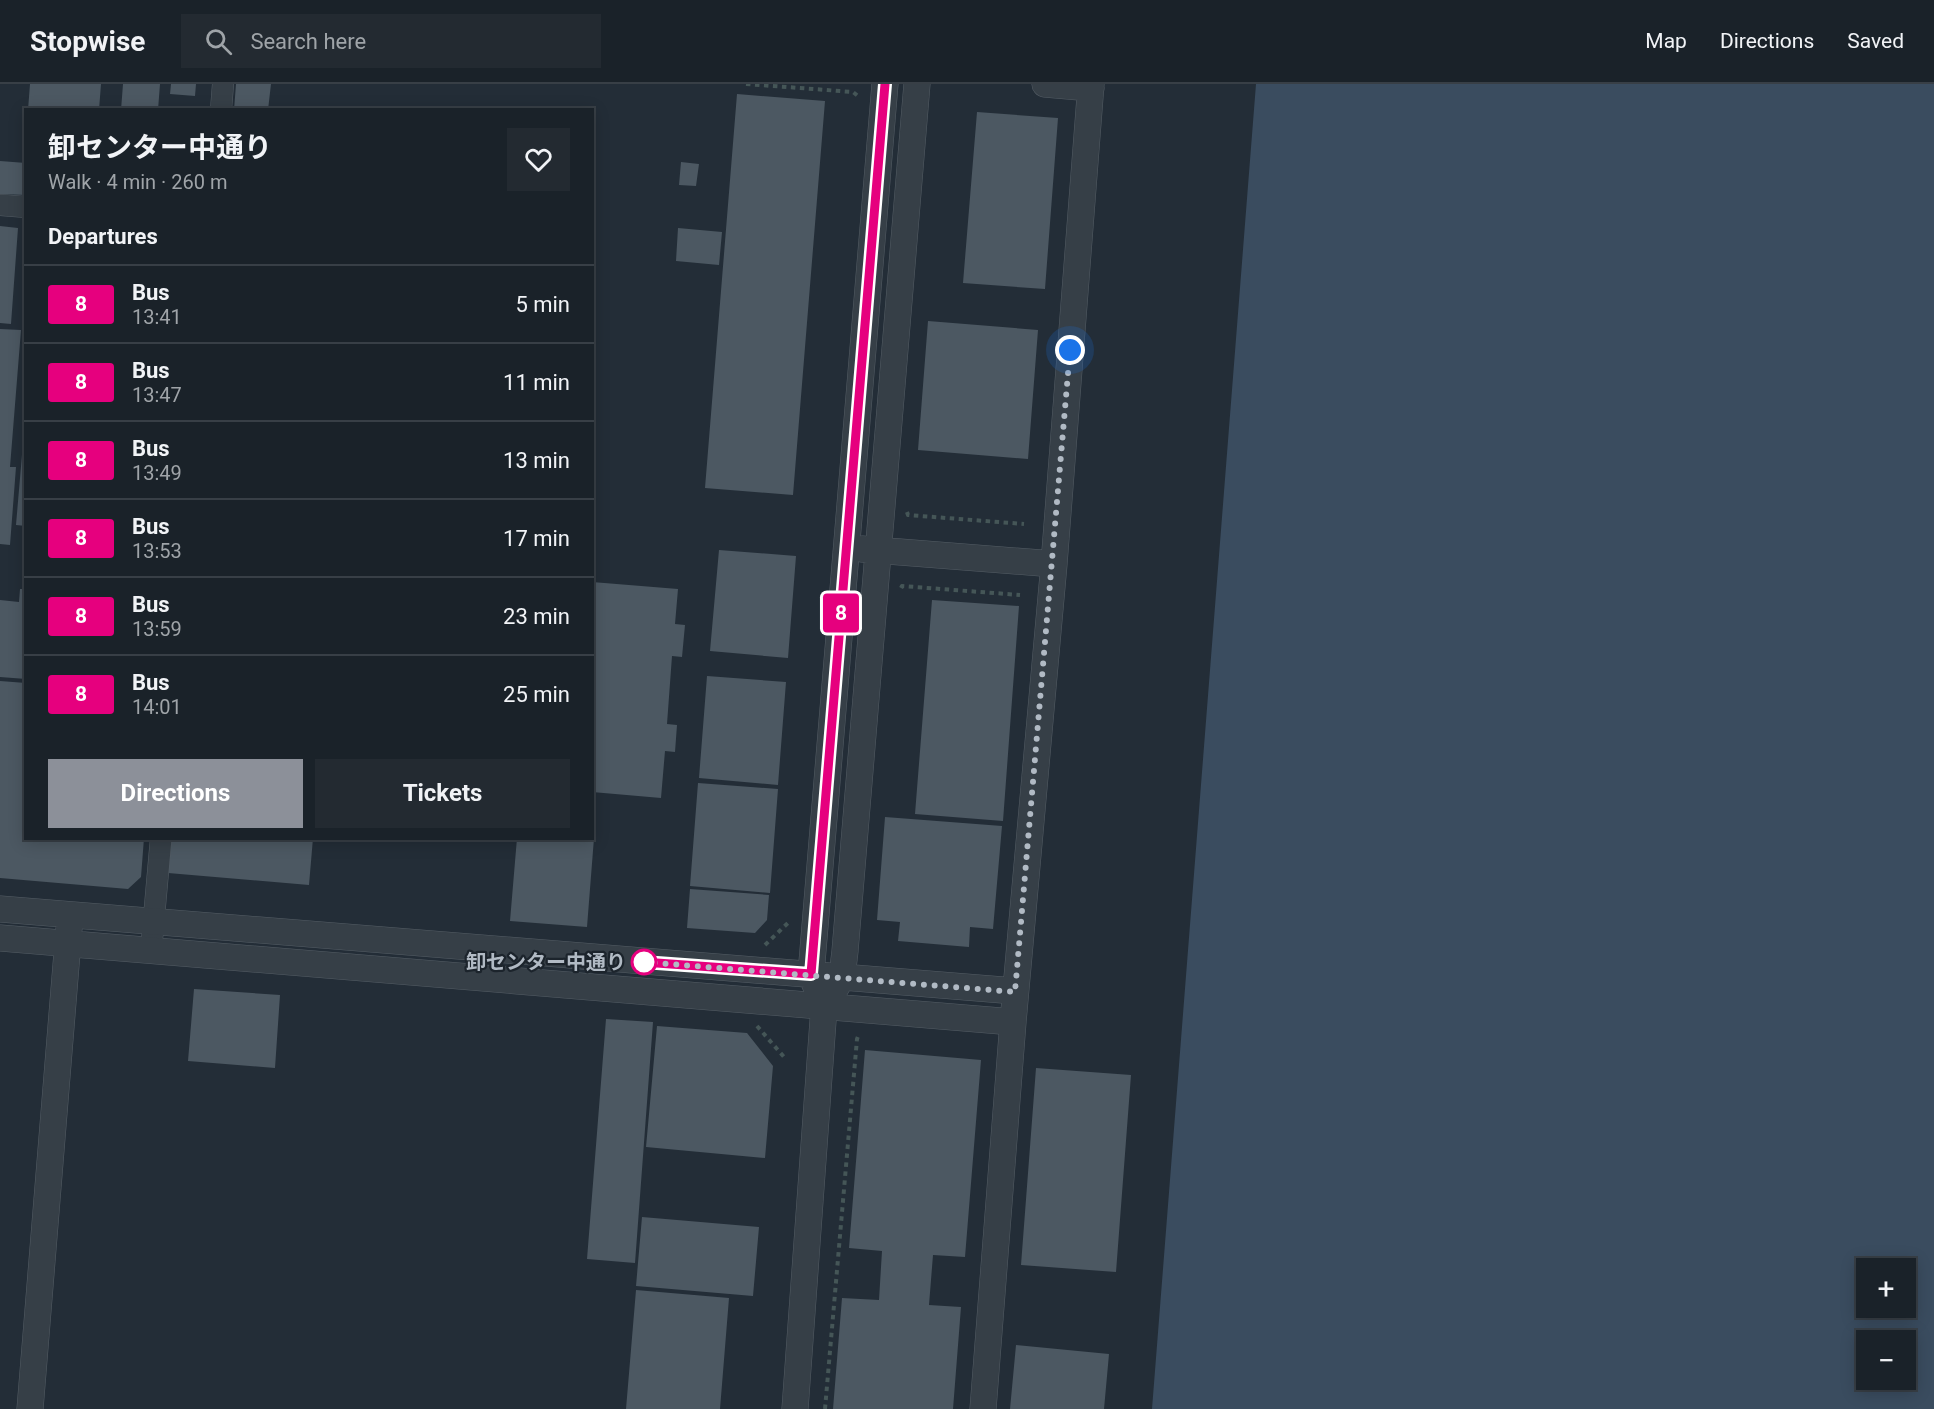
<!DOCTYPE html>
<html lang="en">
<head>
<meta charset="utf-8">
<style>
  :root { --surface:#1a2229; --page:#232a31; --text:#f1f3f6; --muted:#9fa4a8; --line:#383f46; --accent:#8c9099 }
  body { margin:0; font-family:Roboto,"Noto Sans JP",sans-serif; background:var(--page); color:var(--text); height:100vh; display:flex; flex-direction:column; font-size:22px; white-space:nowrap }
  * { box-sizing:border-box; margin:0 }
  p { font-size:20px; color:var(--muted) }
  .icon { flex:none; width:33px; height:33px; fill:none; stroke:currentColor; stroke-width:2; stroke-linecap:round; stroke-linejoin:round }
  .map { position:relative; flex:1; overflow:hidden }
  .details { position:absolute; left:24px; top:24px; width:570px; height:732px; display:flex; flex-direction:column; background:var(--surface); border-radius:0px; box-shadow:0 3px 15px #0003,0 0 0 2px var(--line) }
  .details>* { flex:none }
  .badge { padding:0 12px; border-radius:4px; font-size:21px; line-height:39px }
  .tools { position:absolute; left:1856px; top:1174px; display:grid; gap:12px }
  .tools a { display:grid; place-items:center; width:60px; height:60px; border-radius:0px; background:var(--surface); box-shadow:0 3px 15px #0003,0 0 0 2px var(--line); font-size:30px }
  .you { position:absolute; width:30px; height:30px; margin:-15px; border:4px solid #fff; border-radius:50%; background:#1a73e8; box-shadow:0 0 0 9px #1a73e833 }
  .map>.badge { position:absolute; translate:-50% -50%; box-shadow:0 0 0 3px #fff }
  h2 { padding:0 24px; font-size:22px; line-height:54px }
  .round { display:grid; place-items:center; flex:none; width:63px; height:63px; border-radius:0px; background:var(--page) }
  .overview { display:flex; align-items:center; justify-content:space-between; height:102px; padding:0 24px }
  h1 { font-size:28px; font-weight:700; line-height:45px }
  .primary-button { display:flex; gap:12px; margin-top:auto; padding:12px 24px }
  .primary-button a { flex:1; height:69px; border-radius:0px; background:var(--accent); color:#fff; font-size:24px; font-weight:700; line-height:69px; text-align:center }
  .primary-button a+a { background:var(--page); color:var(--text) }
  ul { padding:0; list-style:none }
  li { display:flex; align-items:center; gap:18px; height:78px; padding:0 24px; border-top:2px solid var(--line) }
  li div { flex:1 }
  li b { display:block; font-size:22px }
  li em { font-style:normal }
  li .badge { min-width:66px; font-weight:700; text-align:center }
  header { display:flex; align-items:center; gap:36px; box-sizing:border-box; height:84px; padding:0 30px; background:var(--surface); border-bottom:2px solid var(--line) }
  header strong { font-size:28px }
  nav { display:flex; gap:33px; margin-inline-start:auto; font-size:21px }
  .search { width:420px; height:54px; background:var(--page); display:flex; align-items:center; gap:15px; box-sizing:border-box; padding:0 21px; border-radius:0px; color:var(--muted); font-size:22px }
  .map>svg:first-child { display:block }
</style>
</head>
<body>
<header>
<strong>Stopwise</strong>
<div class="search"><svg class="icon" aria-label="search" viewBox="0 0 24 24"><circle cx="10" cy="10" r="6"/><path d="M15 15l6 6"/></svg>Search here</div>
<nav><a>Map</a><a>Directions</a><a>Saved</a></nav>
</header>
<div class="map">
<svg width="1934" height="1325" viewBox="0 0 1934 1325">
  <rect width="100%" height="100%" fill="#232d37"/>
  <path fill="#3a4c5f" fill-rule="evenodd" d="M1256,0H1934V1325H1152ZM1866,1185H1905V1224H1866ZM1866,1257H1905V1296H1866Z"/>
  <path fill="#4c5862" d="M30,0H101L99,26H28Z
    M123,0H160L158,26H121Z
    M171,0H196L195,12L170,10Z
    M236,0H271L268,26H234Z
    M737,10L825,17L793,411L705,404Z
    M977,28L1058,34L1045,205L963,199Z
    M0,77L26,79V111L0,110Z
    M681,78L699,80L696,102L679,101Z
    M0,142L18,144L11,240L0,239Z
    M678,144L722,148L719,181L676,177Z
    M928,237L1038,246L1028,375L918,366Z
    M0,245L21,246L10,383H16L10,461L0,460Z
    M24,304H26V328H22Z
    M23,359H26V442L16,441Z
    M719,466L796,472L788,574L710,567Z
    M592,498L678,505L675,540L685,541L682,573L672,572L667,640L677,641L675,668L665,667L661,714L592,708Z
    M20,505H26V595L0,593V516L19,518Z
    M932,516L1019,522L1003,737L915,730Z
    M707,592L786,598L778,701L699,694Z
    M0,597L26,599V754H144L141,793L128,805L0,794Z
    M698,699L778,705L770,809L690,802Z
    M592,721H596L594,748H592Z
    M885,733L1002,742L993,845L970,843L969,863L898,857L900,838L877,836Z
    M171,754H313L309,801L168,789Z
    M517,754H594L587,843L510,837Z
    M690,805L769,811L767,836L755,849L687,844Z
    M194,905L280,911L275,984L188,977Z
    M606,935L653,938L635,1179L587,1175Z
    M657,942L747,949L773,982L765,1074L646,1063Z
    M865,966L981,976L965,1173L933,1171L929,1221L961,1223L953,1325H833L842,1214L879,1216L882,1167L849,1164Z
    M1036,984L1131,991L1116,1188L1021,1181Z
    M642,1133L759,1143L753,1212L636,1202Z
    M636,1206L729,1214L720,1325H626Z
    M1016,1261L1109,1270L1104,1325H1010Z"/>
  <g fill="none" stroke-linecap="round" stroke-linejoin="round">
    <g stroke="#545d65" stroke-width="22">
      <path id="minor" d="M221,26L223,0
        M0,121L26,123
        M151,867L161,754"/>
    </g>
    <g stroke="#545d65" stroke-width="27">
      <path id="tertiary" d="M1045,0L1091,4
        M862,465L1054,480
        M0,825L1015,907
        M0,854L1013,938
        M834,907L842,893L845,867L917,0
        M30,1325L69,844
        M795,1325L824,923L811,890L885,0
        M983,1325L1013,938L1054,480L1091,0"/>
    </g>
    <path stroke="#455657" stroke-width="4" stroke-dasharray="4.5 4.5" stroke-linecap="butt" d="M746,0L853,8L858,12
      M907,428L908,431L1024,440
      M901,504L902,502L1020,511
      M765,861L790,837
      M757,942L784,973
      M825,1325L857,955L859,950"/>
    <use href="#minor" stroke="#363f47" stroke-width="21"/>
    <use href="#tertiary" stroke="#363f47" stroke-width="26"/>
  </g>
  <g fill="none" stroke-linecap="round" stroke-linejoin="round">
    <g stroke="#fff" stroke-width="14">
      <path id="line" d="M643,878L811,890L885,0"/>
    </g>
    <use href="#line" stroke="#e6007e" stroke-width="9"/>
    <path stroke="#b1bac4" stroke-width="6" stroke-dasharray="0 10.8" d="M644,878L1015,908L1070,266"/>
  </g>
  <circle fill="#fff" stroke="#e6007e" stroke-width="3" cx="644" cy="878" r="12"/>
  <g text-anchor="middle" stroke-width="4.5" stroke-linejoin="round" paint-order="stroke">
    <g font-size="20" font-weight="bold" fill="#b1bac4" stroke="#1c242c" text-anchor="end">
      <text x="626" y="885">卸センター中通り</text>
    </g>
  </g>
</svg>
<div class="tools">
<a>+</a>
<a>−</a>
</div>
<div class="you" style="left:1070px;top:266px"></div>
<b class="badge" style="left:841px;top:529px;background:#e6007e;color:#fff">8</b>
<section class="details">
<div class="overview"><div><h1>卸センター中通り</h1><p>Walk · 4 min · 260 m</p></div><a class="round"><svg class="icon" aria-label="heart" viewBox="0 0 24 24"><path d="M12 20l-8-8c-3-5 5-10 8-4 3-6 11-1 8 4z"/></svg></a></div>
<h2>Departures</h2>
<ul>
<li><span class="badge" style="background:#e6007e;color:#fff">8</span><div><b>Bus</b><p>13:41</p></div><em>5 min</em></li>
<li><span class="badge" style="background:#e6007e;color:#fff">8</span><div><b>Bus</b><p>13:47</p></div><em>11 min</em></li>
<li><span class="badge" style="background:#e6007e;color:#fff">8</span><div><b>Bus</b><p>13:49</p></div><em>13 min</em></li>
<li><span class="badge" style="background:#e6007e;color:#fff">8</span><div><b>Bus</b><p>13:53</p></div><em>17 min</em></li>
<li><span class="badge" style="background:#e6007e;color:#fff">8</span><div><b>Bus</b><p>13:59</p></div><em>23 min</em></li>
<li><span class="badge" style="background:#e6007e;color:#fff">8</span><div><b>Bus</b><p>14:01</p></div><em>25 min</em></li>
</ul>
<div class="primary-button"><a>Directions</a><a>Tickets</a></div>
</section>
</div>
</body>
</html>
